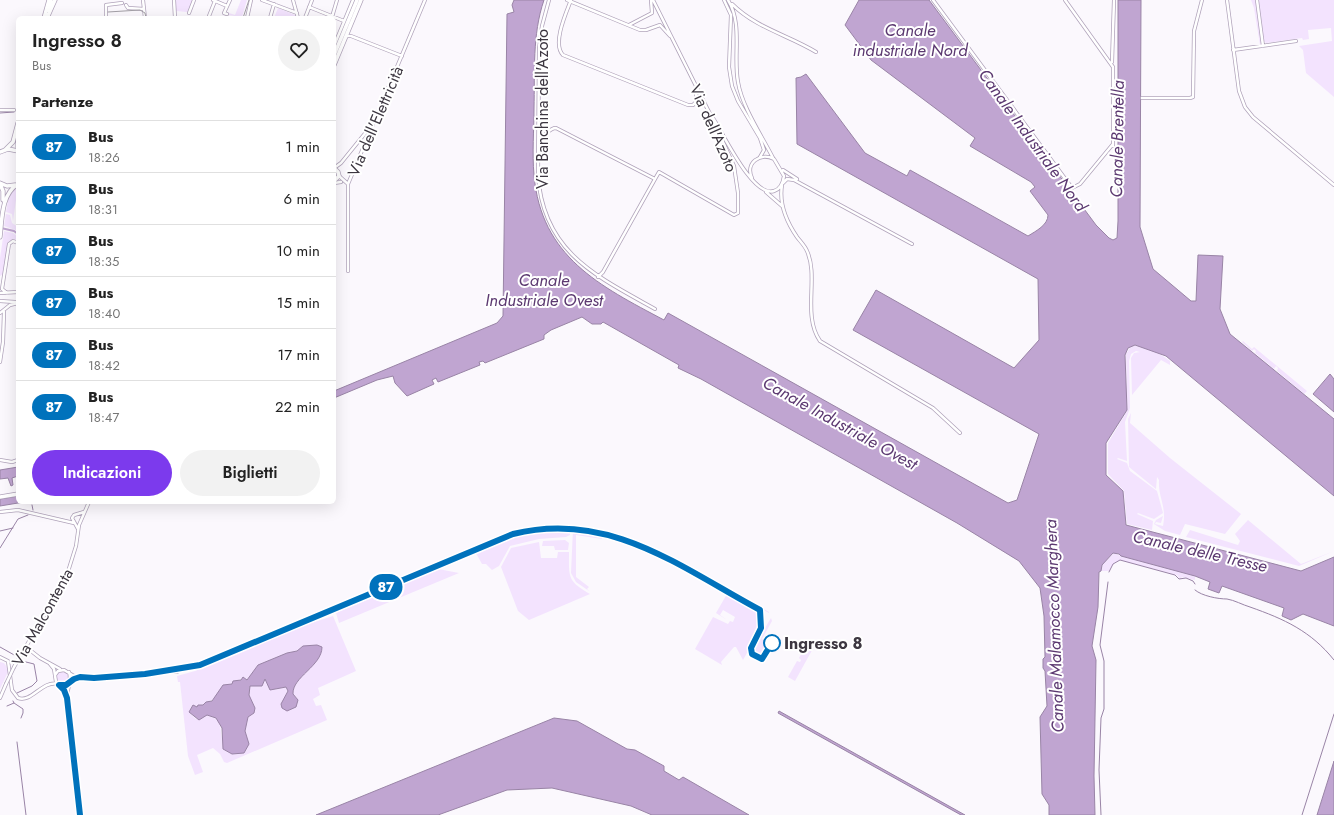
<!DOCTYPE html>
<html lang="it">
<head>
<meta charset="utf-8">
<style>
  :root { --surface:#fff; --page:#f2f2f2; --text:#222; --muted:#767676; --line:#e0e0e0; --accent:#7c3aed }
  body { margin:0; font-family:Jost,sans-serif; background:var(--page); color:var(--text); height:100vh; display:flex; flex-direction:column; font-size:15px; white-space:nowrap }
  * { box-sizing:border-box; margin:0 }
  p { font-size:13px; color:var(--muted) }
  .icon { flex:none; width:22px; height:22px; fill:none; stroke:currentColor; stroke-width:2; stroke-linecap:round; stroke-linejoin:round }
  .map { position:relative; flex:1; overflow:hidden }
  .panel { position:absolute; left:16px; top:16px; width:320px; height:488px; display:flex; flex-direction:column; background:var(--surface); border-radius:6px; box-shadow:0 4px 16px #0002 }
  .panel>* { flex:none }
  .badge { padding:0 8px; border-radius:13px; font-size:14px; line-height:26px }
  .map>.badge { position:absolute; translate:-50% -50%; box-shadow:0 0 0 2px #fff }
  h2 { padding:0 16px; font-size:15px; line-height:36px }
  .round { display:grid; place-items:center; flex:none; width:42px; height:42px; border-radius:21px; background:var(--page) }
  .overview { display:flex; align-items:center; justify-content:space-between; height:68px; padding:0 16px }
  h1 { font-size:19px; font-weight:600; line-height:30px }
  .primary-button { display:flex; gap:8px; margin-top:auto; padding:8px 16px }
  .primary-button a { flex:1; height:46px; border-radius:24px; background:var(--accent); color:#fff; font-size:16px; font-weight:600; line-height:46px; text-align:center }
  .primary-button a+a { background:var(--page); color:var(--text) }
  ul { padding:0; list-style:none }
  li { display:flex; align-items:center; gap:12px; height:52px; padding:0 16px; border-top:1px solid var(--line) }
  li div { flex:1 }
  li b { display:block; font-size:15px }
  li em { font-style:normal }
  li .badge { min-width:44px; font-weight:700; text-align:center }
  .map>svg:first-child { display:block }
</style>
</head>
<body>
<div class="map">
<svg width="1334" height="815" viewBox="0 0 1334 815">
  <rect width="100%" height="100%" fill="#fbf8fd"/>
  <path fill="#f3e3fe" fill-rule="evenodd" d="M176,0H193L187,12L176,11Z
    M241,0H247L242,17L228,15L229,13L235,15Z
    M1251,0H1256L1261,43L1260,45L1254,8Z
    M1258,0H1334V97L1306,73L1303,50L1299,46L1332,41L1331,28L1308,30L1309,39L1303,40L1302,38L1266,43L1264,41Z
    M278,8L295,15L296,16L274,18Z
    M18,186L13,221L12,214L6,212L9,195Z
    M6,214L10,215L12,223L18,227V231L4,226Z
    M4,231L13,233L18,237V241L14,239L9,241L3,274L0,276V258Z
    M1243,341L1252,349L1254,347L1307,391L1304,394L1277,371L1278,368L1276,366L1274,369L1255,353L1256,351L1254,349L1252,351L1242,342Z
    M1131,346C1142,343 1161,354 1170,361V365L1161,360L1132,395L1131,358L1134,353L1140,352L1136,351L1131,354L1129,361L1130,408L1125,422L1127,461L1118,458L1117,459L1127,463L1130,471L1157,491L1163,513L1154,519L1138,513L1137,514L1153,521L1152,530L1127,524L1124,491L1108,474V443L1127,411L1126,354Z
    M1131,413L1130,423L1170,458L1241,514L1225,534L1185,524L1180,535L1165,531L1154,524L1156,520L1163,516L1161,523L1156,522L1155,524L1163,526C1167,506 1158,498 1159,480L1157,477L1156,489L1129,467L1128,419Z
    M1248,520L1301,564L1334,551L1299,566L1186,537L1190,530L1238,545L1240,541L1235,534Z
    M570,529V535L566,537L539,539L510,546L499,566L492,570L486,564H482L477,555L473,552C493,536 544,529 570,529Z
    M573,529L602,534V539L576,535V577L589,587L587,589L589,591L576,582L571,573Z
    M565,540L569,543L568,550H555L554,546H542L543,541Z
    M539,542L541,558H557L558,552H569C569,577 567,581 590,594L529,620L518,611L501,567L511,548Z
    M1114,553L1121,556L1195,576V580L1182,577L1180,579L1177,575L1120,560L1114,563L1109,571H1101L1102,565Z
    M433,568L459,573L339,623L336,613L386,592L408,579Z
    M690,568L769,612V613L690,571Z
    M727,594L757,610L760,620V630L743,660L736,647H734L721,662L722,665L695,649L713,617L728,624L730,621L733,622L735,617L723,610L720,615L727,620L716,613Z
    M333,616L356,671L318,688L320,695L313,699L316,706L321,705L327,720L227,763L224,762L220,754L213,748L197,755L203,772L195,775L188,756L180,682H178L177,676L195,671L287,631ZM303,646L321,654C314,666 292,682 293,694L297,698L296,707L287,711L281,705L288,691L286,687L272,690L265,679L262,686H250L249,695L255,708L254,713L248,717C247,722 245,727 245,731C244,740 249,739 246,751L230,753L224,750L219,720L207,715L196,719L189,712L192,707C206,708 218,697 223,685L232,684L244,677L247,680L258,665L287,653L297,651Z
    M771,618L772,621L762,639L769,645L762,658L755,654L753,648Z
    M811,640L816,643L795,681L788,677L797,661L800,662L801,660L799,658L808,641Z
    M0,662L4,663L9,670L0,689Z
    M56 678a7 7 0 1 1 14 0a7 7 0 1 1-14 0Z"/>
  <path fill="#c0a5d1" stroke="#9984a6" d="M514,0H544C532,35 535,72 534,108C534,130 532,153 534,175C541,257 600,286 664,320L668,313L1008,503L1017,500L1039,434L853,330L876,290L1014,368L1039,340L1038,279L797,144L796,78L801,77L806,74L865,153L907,176L910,170L1028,236C1036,231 1048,225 1048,215L1030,191L1035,187L1031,182L970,146L975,138L871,60L845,25L859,0H929L1096,225L1109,238L1113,240L1117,238L1118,221V0H1141L1140,227L1153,269L1191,301H1196L1198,255L1223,256L1220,309L1230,334L1334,419V496L1166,356L1135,345L1128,348L1125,355L1127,410L1106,443V475L1123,491L1126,525L1301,571L1334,557V626L1303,614L1291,620L1282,616L1284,608L1222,586L1219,593L1208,589L1210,582L1195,576L1121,556L1119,554L1113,553L1102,565L1101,571L1099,572L1098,607L1092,646L1096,660L1094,776L1095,815H1049V805L1042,794L1040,717L1047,706L1045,671L1043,668V659L1045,657L1044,616L1040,588L1019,561L957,523L701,379L678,368L679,365L603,322L601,324H592L582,317L551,330L544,335V339L485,363L483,361L479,362L480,365L438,382L436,378L432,380L434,384L407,396L395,383L393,376L377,380L334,398V391L497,323L503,316L507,14L514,12L512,5Z
    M1330,374L1334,379V412L1313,394Z
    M18,467V476L12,478L13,485L11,486L8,478L0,479V470Z
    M18,496V502H24L0,506V499Z
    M317,645L322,647C322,666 292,677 293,694L298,700L296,707L287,711L282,708L281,704L288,691L286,687L270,690L265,679L262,686H250L249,695L255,708L254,713L248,717L245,731L249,744L244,753L232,754L223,749L222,728L216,718L207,715L199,720L189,712L193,705L197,707L198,705H203L206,702L212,701L223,685L232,684L233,681L241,680L243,677L247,680L258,665L287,653L297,651L303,646Z
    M779,711L965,815H961L778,713Z
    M554,718L577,721L627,749L635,750L664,766V771L679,780L683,777L749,815H652L631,806L552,788L507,790L438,815H316Z
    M1334,761V815H1317Z"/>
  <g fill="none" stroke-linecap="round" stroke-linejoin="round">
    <path stroke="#9984a6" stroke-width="1" d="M0,113L14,112
      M17,113H18
      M32,505L33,510
      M0,531L13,528
      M0,548L18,519L28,515
      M1109,572L1113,564L1120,560L1175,575L1179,579L1186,578L1193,581L1195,584
      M1195,590C1202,596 1218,599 1227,599C1234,600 1243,605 1250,607C1284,619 1311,631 1334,660
      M0,647L16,656
      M17,693L32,686L37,681L34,664L22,661
      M14,703L23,709V713L21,718
      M7,706L14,703L13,701
      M17,742L26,815
      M1101,815L1099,770L1101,718L1104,709V661L1100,645L1108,582
      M1302,815L1334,714"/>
    <path stroke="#c0a5d1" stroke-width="2" d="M1,228L14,231L18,234"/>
    <g stroke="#b0a3ba" stroke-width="4">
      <path id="minor" d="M143,0L145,18
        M174,0L175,18
        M213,0L227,6
        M262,0L297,13
        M293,0L298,18
        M549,0L542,26L539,49L538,175C543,252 596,276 655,309
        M567,0L640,30H646L660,25L670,36
        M571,0C566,13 552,44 563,55L688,105H693L696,102V89
        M653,0L710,114L734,166L738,193V213L734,215L659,172L655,179
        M724,0L731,15L729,67L732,86L738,101L760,138L764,150L760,157
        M728,0C743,24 733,56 738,82C742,107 762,136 773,158
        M933,0L1072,188L1080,184L1113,144
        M1065,0L1113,67V146
        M1227,0L1239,91L1245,107L1253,117L1334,185
        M1257,0L1263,46
        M732,4C756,28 788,35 816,52
        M126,5L128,8L144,9
        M309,7L344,21
        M189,13L194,0
        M227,14L224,13L230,0
        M209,16L215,1
        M332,17L337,0
        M106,18V5L122,3
        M247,18L251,0
        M270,18L274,4
        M305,18L312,0
        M629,25L652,13L651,0
        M346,36H351L402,56
        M334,46L353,0
        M1233,50L1296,41
        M1112,62L1114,0
        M1142,98H1190L1193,97L1194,31L1202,0
        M0,110H14
        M713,118C723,133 753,198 774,191C781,189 783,183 784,176L774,159C760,152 745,163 752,178
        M539,138C546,137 548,128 556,128L655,179L603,272L598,277
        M334,168L341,163L371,126
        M783,170L797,179
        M339,176L348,184
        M334,183L341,182
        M783,183L787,179L794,180L912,244
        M782,185C779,203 786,221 797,237C800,241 805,246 807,251C819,277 802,315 820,341L933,408L960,433
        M766,192L782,206
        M348,271V184L425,0
        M0,293L18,292
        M7,293L2,289L9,244L13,241L18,243
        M0,301L15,302
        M0,313L10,305L18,303
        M0,362L3,342L4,312
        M0,460L12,462L18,460
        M0,512L18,510L74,523
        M78,529L72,518L74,515L84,512
        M26,647L40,658L60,669
        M0,657L8,661L12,690L18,698C32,703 42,680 58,684
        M50,664L54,669L56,682L62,686L68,684
        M14,667L66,578L76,546L79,525L89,502
        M69,672C72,680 67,689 67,698L80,815
        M171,672H177
        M55,675L58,671L64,670L74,676L94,678L177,670
        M61,686L66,695
        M0,698L6,684"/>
    </g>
    <g stroke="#b0a3ba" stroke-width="5">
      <path id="major" d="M49,11L51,0
        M44,18L49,0
        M47,18L55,0
        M334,55L357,0
        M334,65L361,0
        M18,134V147
        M5,150L13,142L18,123
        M0,152L8,149L18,151
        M334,168L338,172L339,176L334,181
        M0,183L7,186L15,185
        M0,184L3,191V200
        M0,237C2,220 1,194 18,184
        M0,497L18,494"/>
    </g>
    <use href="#minor" stroke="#fff" stroke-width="2.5"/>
    <use href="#major" stroke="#fff" stroke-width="3.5"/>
    <path stroke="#a39fa6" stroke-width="1" d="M108,12L140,10L145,13L146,18
      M243,18L249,0"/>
    <g stroke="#b0a3ba" stroke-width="4" stroke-linecap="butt">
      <path id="minor-bridge" d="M6,684L14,667"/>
    </g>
    <use href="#minor-bridge" stroke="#fff" stroke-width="2.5"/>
  </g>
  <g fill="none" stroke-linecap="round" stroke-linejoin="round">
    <g stroke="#fff" stroke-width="9">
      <path id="line" d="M80,815L67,698L64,690L59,685H66L74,679L80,677L94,678L145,674L200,665L513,534C609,510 680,567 760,610L761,628L751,648L752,654L762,659L772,643"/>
    </g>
    <use href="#line" stroke="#0072bc" stroke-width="6"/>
  </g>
  <circle fill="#fff" stroke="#0072bc" stroke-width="2" cx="772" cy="643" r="8"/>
  <g text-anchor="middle" stroke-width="4" stroke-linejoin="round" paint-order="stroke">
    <g font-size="16" fill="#3d3741" stroke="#fff">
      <text transform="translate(542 109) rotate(-90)" y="6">Via Banchina dell'Azoto</text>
      <text transform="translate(375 121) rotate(-67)" y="6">Via dell'Elettricità</text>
      <text transform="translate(714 128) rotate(66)" y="6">Via dell'Azoto</text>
      <text transform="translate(42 617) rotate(-61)" y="6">Via Malcontenta</text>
    </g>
    <g font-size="16" font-weight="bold" fill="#3d3741" stroke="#fff" text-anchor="start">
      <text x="784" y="649">Ingresso 8</text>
    </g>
    <g font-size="17" font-style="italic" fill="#5c3971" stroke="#fff">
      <text x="910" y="36">Canale<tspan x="910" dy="20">industriale Nord</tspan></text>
      <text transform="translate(1117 139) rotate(-89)" y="6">Canale Brentella</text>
      <text transform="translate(1033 140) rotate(54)" y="6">Canale Industriale Nord</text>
      <text x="544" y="286">Canale<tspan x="544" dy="20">Industriale Ovest</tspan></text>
      <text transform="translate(840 423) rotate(29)" y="6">Canale Industriale Ovest</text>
      <text transform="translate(1200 551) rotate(13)" y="6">Canale delle Tresse</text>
      <text transform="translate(1054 626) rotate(-92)" y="6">Canale Malamocco Marghera</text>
    </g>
  </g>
</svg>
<b class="badge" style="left:386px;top:587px;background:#0072bc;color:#fff">87</b>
<section class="panel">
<div class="overview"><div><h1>Ingresso 8</h1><p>Bus</p></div><a class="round"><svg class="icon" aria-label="heart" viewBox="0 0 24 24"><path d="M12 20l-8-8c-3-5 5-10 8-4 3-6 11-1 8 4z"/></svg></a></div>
<h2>Partenze</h2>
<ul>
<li><span class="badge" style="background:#0072bc;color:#fff">87</span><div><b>Bus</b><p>18:26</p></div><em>1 min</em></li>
<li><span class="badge" style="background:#0072bc;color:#fff">87</span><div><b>Bus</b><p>18:31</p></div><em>6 min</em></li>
<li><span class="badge" style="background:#0072bc;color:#fff">87</span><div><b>Bus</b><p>18:35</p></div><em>10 min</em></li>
<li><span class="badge" style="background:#0072bc;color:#fff">87</span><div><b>Bus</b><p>18:40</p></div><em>15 min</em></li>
<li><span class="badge" style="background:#0072bc;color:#fff">87</span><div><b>Bus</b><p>18:42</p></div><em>17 min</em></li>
<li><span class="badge" style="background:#0072bc;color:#fff">87</span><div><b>Bus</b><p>18:47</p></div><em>22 min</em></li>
</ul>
<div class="primary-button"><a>Indicazioni</a><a>Biglietti</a></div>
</section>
</div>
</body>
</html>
